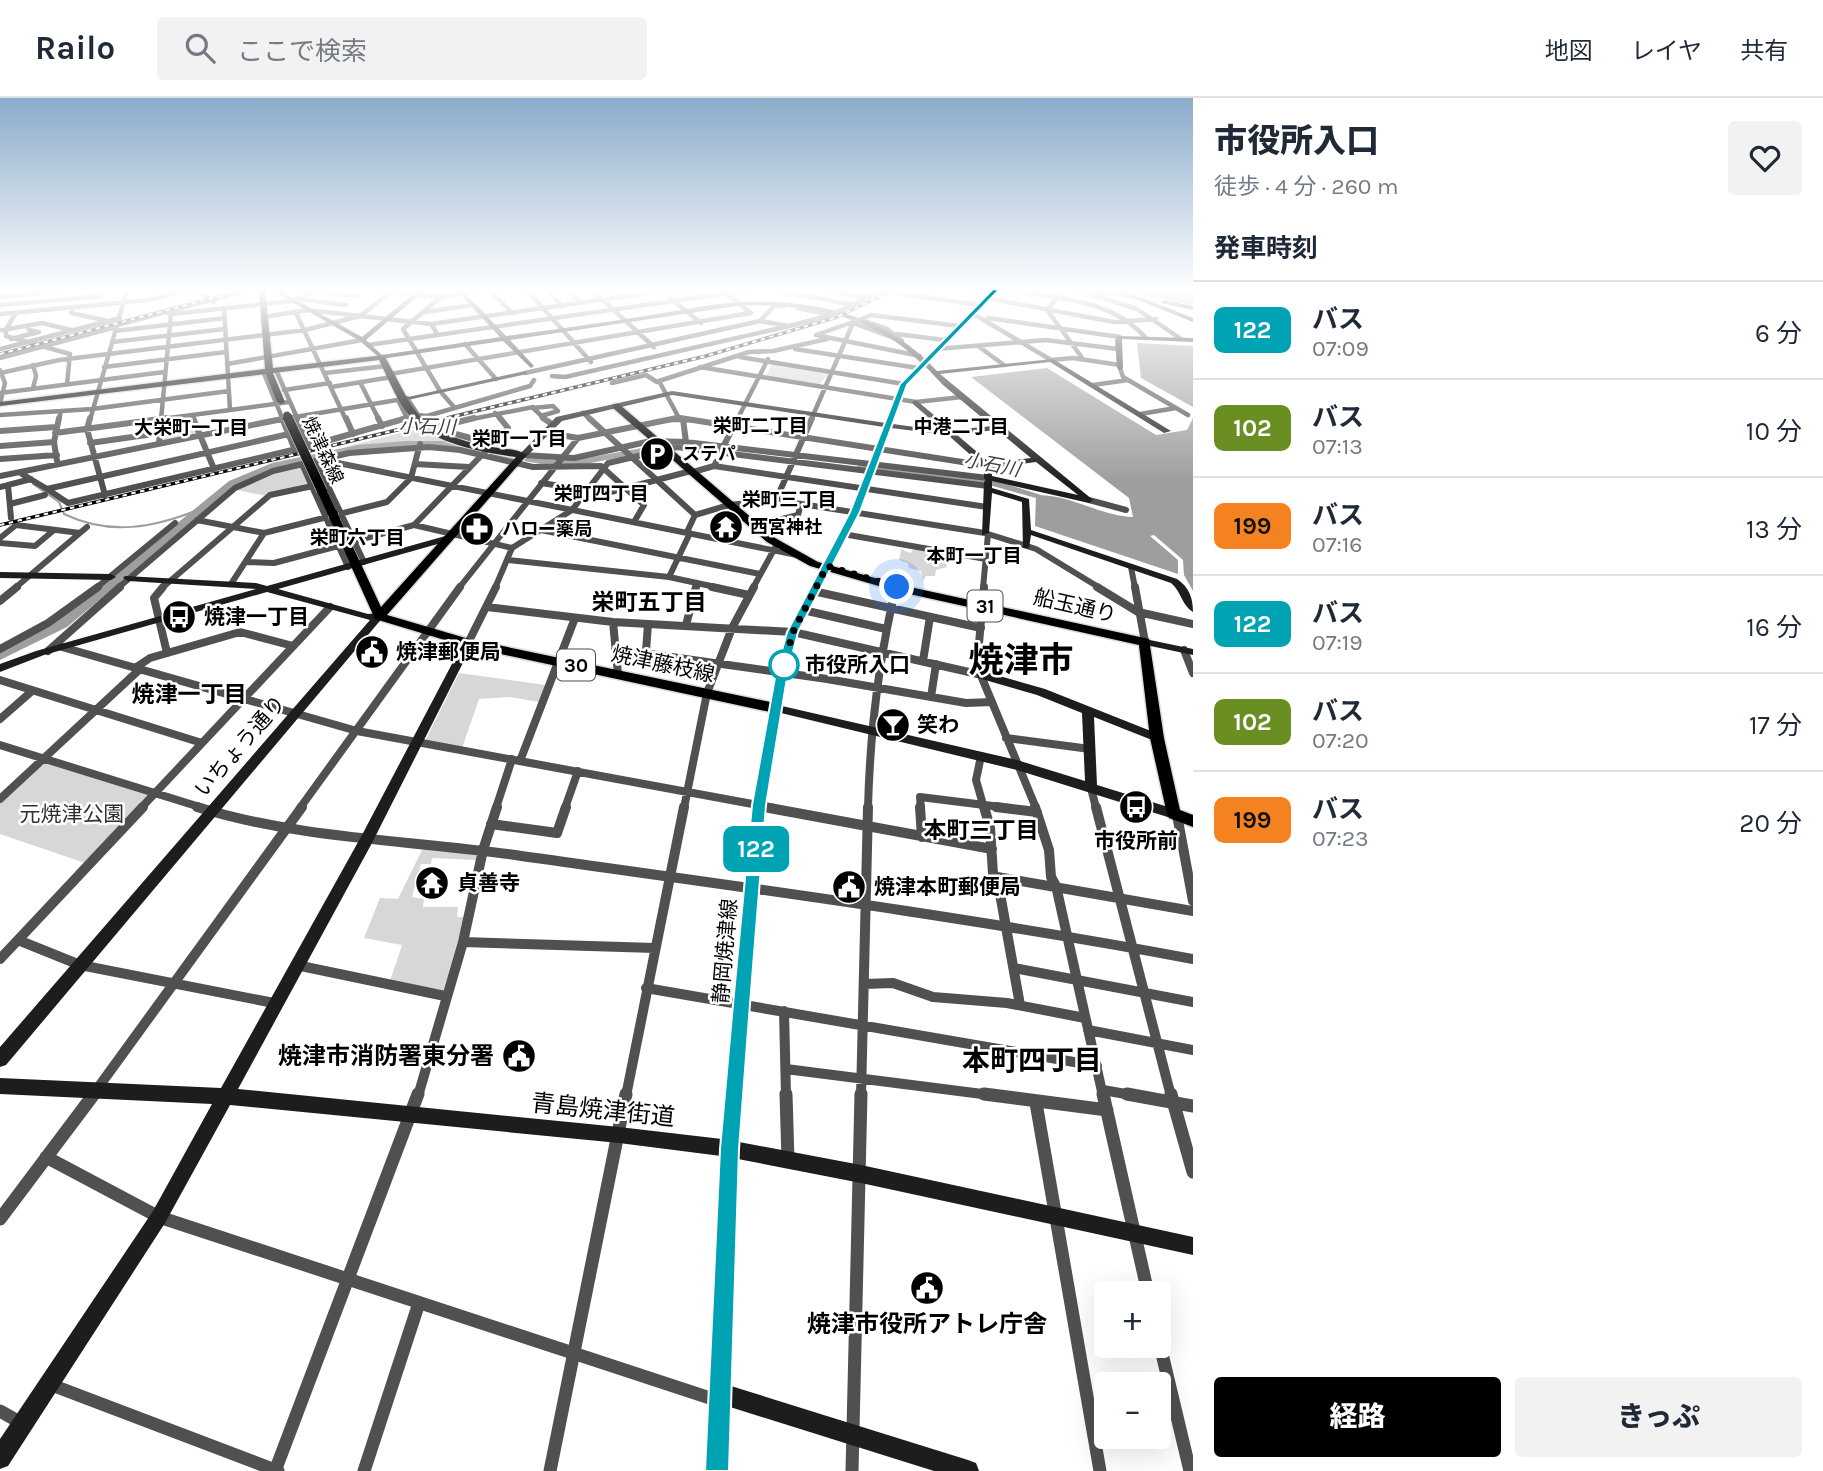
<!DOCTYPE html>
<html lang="ja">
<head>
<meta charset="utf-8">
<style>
  :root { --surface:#fff; --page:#f2f2f3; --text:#1f2937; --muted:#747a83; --line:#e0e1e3; --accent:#000 }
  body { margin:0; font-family:Karla,"Noto Sans JP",sans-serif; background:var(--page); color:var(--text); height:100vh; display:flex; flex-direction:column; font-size:26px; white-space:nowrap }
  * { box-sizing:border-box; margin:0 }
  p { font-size:23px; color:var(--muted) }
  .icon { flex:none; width:38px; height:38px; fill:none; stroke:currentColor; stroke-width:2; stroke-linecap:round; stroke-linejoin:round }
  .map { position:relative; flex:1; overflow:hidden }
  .panel { display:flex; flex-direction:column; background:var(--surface); width:630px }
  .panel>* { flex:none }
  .badge { padding:0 14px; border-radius:10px; font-size:24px; line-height:46px }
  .fabs { position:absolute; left:1094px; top:1183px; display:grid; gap:14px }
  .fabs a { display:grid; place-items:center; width:77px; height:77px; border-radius:7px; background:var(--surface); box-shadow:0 7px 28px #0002; font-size:35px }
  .you { position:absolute; width:35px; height:35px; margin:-18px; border:5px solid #fff; border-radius:50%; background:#1a73e8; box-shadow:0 0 0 10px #1a73e833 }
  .map>.badge { position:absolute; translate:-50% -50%; box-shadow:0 0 0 4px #fff }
  h2 { padding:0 21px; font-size:26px; line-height:63px }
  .round { display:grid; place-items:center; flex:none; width:74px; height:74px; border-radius:7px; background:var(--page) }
  .headline { display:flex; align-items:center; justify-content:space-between; height:119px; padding:0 21px }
  h1 { font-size:33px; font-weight:800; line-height:52px }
  .button { display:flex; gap:14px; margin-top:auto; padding:14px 21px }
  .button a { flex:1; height:80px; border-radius:7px; background:var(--accent); color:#fff; font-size:28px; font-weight:800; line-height:80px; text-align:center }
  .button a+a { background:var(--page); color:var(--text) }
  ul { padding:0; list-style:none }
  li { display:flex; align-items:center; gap:21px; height:98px; padding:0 21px; border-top:2px solid var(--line) }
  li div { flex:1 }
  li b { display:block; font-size:26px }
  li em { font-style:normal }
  li .badge { min-width:77px; font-weight:700; text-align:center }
  header { display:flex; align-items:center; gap:42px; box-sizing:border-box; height:98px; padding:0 35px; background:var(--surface); border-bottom:2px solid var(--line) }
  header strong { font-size:33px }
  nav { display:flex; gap:38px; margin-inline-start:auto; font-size:24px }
  .search { width:490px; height:63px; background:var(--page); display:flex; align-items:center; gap:18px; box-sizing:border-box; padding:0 24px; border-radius:7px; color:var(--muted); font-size:26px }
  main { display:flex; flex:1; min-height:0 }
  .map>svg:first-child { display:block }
</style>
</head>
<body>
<header>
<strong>Railo</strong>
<div class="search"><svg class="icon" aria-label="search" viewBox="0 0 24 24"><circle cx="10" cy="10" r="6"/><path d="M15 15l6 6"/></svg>ここで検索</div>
<nav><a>地図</a><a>レイヤ</a><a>共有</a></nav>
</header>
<main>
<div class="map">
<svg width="1193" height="1373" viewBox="0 0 1193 1373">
  <rect width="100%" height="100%" fill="#fff"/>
  <path fill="#d7d7d7" d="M771,267L828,276L820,286L766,278Z
    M190,319L197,335L162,343L163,323Z
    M420,330L456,345L425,343L345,349Z
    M301,369L309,387L266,398L237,392L277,374Z
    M901,451L910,455L914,451L944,455L947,469L936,472L935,478H926L923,483L921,473L909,470L908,465L899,462Z
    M459,575L545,587L539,604L510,599L479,601L462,650L425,643Z
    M44,664L150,695L85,765L0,736V706Z
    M423,750L477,755L476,762L432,760L431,766H421L412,799L424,801L423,809H458L457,819H465L443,893L390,883L402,847L364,840L380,800L398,801Z"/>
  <path fill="#9e9e9e" d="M1119,192H1193V207Z
    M1137,245L1193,248V309L1141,280Z
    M1047,270L1156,337L1187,332L1193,320V493L1184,477L1183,462L1154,437L1150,438L1178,462V476L1035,428L1036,397C1070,396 1100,418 1133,419L1129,400L971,279Z"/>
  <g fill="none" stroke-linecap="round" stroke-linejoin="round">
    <path stroke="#9e9e9e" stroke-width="2" d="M33,386L59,404L64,416C110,438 154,430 200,411"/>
    <path fill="#9e9e9e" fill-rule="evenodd" d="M406,343H444L553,362L581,361L675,344L680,347L581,367L553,368L444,349H406L357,353L275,370L237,387L67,529L0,562V551L57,523L229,383L272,365L357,347Z
      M861,366L994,382L1041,397L1036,400L993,388L857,371L856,369Z"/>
    <g stroke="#dbdbdb" stroke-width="3">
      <path id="primary" d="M259,192H265L273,270L384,257C417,315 413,331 485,348C498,351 517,350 527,357L387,517L469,541L775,605L781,610L780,613L775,615L468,549L375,521L317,393L319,391L327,393L381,509L516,359C486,355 435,346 414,323C398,307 389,282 379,262L273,275L285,304L281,306L277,304L266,276L0,308V304L265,271Z
        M613,306H619L775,440L818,464L896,486L1149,541L1164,640L1180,712L1193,717V729L1169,720L1167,716L1150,640L1139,547L896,493L810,468L767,444L613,310Z"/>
    </g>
    <path stroke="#505050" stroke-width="4.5" d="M195,192L214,204
      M380,192L441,199L482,192
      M490,192L512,215
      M527,192L591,264
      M547,192L562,208
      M568,192L581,205
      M592,192L654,249
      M775,192L854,207
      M827,192L868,200
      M874,192L981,207
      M1014,192C1063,202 1112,201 1146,240
      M1064,192L1047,212L1083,261
      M1077,192L1137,211L1181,241
      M313,193L358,198
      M666,194L685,192
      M723,194L751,215
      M1097,196L1112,194L1135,199
      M0,199L65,192
      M441,199L403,231L440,293L454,309
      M987,200L1114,224L1156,221
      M299,201L346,207
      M671,201L701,225
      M0,207L100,198
      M784,208L775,207L760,223L789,228L831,217
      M73,209L71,215L104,222
      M224,210L230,312L289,304
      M798,210L830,217
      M165,214L171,216L292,203L317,192
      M425,214L472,207
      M837,214L881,193
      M16,215L6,231V238L70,256L67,286
      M296,215L346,322
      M972,215L1051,262L1073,260L1120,267
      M0,216L149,202L187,192
      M263,219L308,212L431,226
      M988,220L1120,239
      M859,222L871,217L959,228
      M853,224L816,237L920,258
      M853,225L902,243L887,231L861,222
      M117,227L249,192
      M2,232L42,225L71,232
      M115,233L225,220
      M897,236L945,242
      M438,237L431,226L669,192
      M11,241L39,234L29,232L28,228
      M112,244L225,231
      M465,246L496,281
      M368,247L749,192
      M978,248L1004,267
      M0,251L120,220
      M795,251L918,270
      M936,251L1046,242L1118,251
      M740,259L904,286
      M0,260L116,229
      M227,266L362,242
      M33,267L36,278L33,290
      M104,269L226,254
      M700,269L916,304L962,299
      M1120,270L1123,279L1188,317
      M0,272L5,285L0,306
      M276,272L298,322
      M263,273L283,322
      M0,275L59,262L305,232L360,218L393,192
      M325,275L386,268
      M525,275L760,223
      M390,276L750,215
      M552,278L565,279L789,228
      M360,284L379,322
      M612,285L646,277L657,284
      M1093,287L1128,282
      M331,289L392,279
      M284,292L330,285
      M0,295L164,274
      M407,300L418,317L427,318L530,288L534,282
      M398,302L408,322
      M495,315L501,322
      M583,315L591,322
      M1140,316L1176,310
      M0,317L92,311L229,293
      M192,317L194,322
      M541,318L558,313L553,308L533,310L546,322
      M679,320L659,283L749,254L773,253L827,241
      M59,322L61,313
      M90,322L127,192
      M154,322L230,312
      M161,322L171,216
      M277,322L403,301
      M467,322L533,309
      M665,322H692
      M737,322L768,261
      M811,322L853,225"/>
    <path stroke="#505050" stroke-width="6" d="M90,320L87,331L105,397
      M193,320L214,371
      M282,320L295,352
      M297,320L309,348L407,320
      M346,320L353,336
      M378,320L382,328
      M474,320L434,330L492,346
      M543,320L552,326
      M589,320L695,417
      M680,320L988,368
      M683,321L686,344
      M0,333L56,329
      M544,334L578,340L677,320
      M55,335L167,320
      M90,345L160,335
      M159,346L161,320
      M0,348L54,344
      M722,351L738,320
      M523,357L574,360L651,343L686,344L988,380
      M0,361L57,357
      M323,362L797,457
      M57,363L54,344L59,320
      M316,363L364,464
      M302,366L348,469
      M415,366L469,369
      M714,368L987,409
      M693,374L714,368L716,364
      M22,376L47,391L302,333
      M0,378L287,320
      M541,385L607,395L691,373
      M8,387L11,420
      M0,389L31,381
      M47,391L68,405L309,348
      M776,402L812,320
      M1089,402L1126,412
      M10,406L45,397
      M197,422L264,435
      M414,427L508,330L500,320
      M755,428L798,417L801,406
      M541,432L760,476
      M687,434L695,417L729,407L776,402L985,435L1036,451L1100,490
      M690,435L669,479L720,490
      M843,436L986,461
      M0,440L16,427L80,435
      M355,443L414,427L512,450
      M0,445L35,448L54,432
      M508,462L669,479
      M247,464L274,465L338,448
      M1131,469L1135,490
      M231,486L264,435L387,404L411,380L420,346
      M15,490L87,429
      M96,490L175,425
      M118,490L235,390L273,373L349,355L429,349L460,352L533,369L601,368L644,407L634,424
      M162,490L270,397L327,385
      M459,490L578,340
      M495,490L512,450L572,412L608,365L677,349L988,388
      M696,490L697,485
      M753,490L777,446
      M983,490L988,436"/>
    <path stroke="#505050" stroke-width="8" d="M163,489L154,500L167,555
      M712,489L749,497
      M984,489L977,568L1036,710
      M1097,489L1138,514L1193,526
      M1135,489L1145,544
      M813,493L981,530
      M0,503L17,489
      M487,509L613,524L793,534L982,577
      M803,512L886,531
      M613,524L618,576
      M686,527L696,489
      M468,545L496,489
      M62,549L357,633L774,710
      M0,551L48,525L98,489
      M615,551L827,581L966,605L992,604
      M1184,552L1193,575
      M48,553L120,489
      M646,553L648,526
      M923,563L930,519
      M135,570L150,560L240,534L293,548
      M0,582L202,645
      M931,599L936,566
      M0,621L32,593
      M1006,640L1090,651
      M0,647L203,710
      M981,658L976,682L984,710
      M520,663L575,520
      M1091,690L1096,710
      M0,701L140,571
      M141,710L330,509
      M300,710L460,489
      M496,710L512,661
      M565,710L578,673
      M684,710L707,595L732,530L754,489
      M868,710C870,633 878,564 896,489
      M921,710L920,699L1009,710"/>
    <path stroke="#505050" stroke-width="10" d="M197,709C300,741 409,742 515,757C742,789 968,819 1193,861
      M764,709L992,751
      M920,709L922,739
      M984,709L990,729L993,776L997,779L1020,907
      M996,709L1037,714
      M1035,709L1049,752L1051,779L1056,788L1103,998
      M1096,709L1171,998
      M1177,717L1193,803
      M491,726L557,735L566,709
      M997,779L1193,813
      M18,842L80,867L274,905
      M463,844L655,850
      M0,861L143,709
      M296,867L445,898
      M1014,870L1193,904
      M864,886L893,885L933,899L1007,905L1085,920
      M646,890L1097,968
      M784,913L786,998
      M1088,932L1193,952
      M786,971L998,998
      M1103,992L1137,998
      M92,998L302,709
      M418,998L463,844L483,752L497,709
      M626,998L684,709
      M861,998L868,709"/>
    <path stroke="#505050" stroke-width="13" d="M786,996L788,1062
      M984,996L1107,1012
      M1103,996L1148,1195
      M1127,996L1193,1008
      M1171,996L1193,1074
      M1036,1005L1100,1373
      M46,1059L159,1119L719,1303
      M0,1121L94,996
      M1158,1239L1190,1373
      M49,1286L278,1373
      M0,1313L23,1326
      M275,1373L418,996
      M364,1373L419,1205
      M550,1373L626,996
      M852,1373L861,996"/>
    <path fill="#1d1d1d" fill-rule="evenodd" d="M271,192H278L362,239L418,192H425L366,242L382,257L500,239L456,192H462L506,238C553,232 599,225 645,218C676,213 709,206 740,204C805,200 878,215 925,261L993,192H999L929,265L937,273L1053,261L1171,333L1164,335L1050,264L940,276L1093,402L1089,405L992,383V390L1029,401L1031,432L1177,481C1189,489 1193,500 1193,514C1182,508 1181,493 1171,485L1031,437L1029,450H1023L1022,404L992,395L989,435L982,437L984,384L986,382L984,380V369L948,337L891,330L859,414L798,534L787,574L782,608L1017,662L1085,683L1082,615L1037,597L978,580L977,577L978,574L982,573L1045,591L1161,637L1163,640L1157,644L1094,619L1097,687L1178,712L1180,716L1178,720L1174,721L1017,672L781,615L765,707L739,1044L861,1067L1193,1139V1157L861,1085L738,1061L731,1288L968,1362L976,1365L979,1373H934L730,1309L728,1373H706L721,1058L619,1045L230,1007L165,1125L8,1368L0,1371V1341L153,1113L212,1006L0,996V980L221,990L362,737L464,543L468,542L473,545L372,745L238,991L619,1029L722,1041L753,707L777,574L788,534L851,414L884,329L672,297L562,323L526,359L519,357L556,319L672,293L886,325L901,286L921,265C873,216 803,205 737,208L510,242L533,267L534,268L531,270L503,243L381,261L360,243ZM925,268L943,287L992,328L952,332L916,302L912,304L913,306L944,333L893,326L907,287ZM997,332L1031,360L990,365L956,336ZM1036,364L1078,397L992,378V370Z
      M1135,197L1193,220V224L1133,200Z
      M1163,202L1193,208V212L1161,205Z
      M1118,238L1193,240V244L1122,241L1123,270L1120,272L1117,270L1115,242Z
      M525,273L527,274V276L403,303L399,301Z
      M449,437L453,440L452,442L278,491L368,516L379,515L384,518L6,967L0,969V949L370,522L267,494L44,557L0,574V566L36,553L256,491L128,483L123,480L125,478L256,485L267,488Z
      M0,474L111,476L116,479L111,482L0,480Z
      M1145,541L1193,551V557L1141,546V542Z"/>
    <use href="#primary" fill="#000" fill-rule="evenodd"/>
    <g stroke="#000" stroke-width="3.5">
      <path id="rail" d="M0,256L244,192
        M0,427L706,258L837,219L894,192"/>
    </g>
    <use href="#rail" stroke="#fff" stroke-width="2" stroke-dasharray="4.5" stroke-linecap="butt"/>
    <g stroke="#dbdbdb" stroke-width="9" stroke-linecap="butt">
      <path id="primary-bridge-far1" d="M287,317L289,322"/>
    </g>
    <g stroke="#dbdbdb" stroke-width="11" stroke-linecap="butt">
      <path id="primary-bridge" d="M288,320L322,393
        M333,416L334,419"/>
    </g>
    <path stroke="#505050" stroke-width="4.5" d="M831,217L837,214
      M853,224L859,222"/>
    <use href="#primary-bridge-far1" stroke="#000" stroke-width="7"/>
    <use href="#primary-bridge" stroke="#000" stroke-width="10"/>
  </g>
  <linearGradient id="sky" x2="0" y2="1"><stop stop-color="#8aabca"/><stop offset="0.5" stop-color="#fff"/><stop offset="1" stop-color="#fff" stop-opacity="0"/></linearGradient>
  <rect width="1193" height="384" fill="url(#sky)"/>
  <path fill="#00a3b4" stroke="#fff" stroke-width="2" d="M993,191L999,192L907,287L860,414L798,534L788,574L766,707L750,906L739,1051L729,1373H705L720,1051L733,906L752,707L776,574L787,534L850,414L900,286Z"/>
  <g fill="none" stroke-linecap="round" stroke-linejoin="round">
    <path stroke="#000" stroke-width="7" stroke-dasharray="0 12.6" d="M784,567L782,574L793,534L827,468L897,489"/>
  </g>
  <defs>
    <g id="parking-disc" transform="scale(1.75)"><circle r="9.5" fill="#000" stroke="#fff"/><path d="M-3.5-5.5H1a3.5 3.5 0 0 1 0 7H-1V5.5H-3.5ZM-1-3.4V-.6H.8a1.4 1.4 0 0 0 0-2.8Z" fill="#fff"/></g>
    <g id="temple-disc" transform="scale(1.75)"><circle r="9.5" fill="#000" stroke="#fff"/><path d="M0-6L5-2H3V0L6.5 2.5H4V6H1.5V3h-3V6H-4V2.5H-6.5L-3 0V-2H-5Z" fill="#fff"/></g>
    <g id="pharmacy-disc" transform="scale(1.75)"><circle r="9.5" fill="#000" stroke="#fff"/><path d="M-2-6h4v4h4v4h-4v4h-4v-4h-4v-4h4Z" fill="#fff"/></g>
    <g id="bus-disc" transform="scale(1.75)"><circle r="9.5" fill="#000" stroke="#fff"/><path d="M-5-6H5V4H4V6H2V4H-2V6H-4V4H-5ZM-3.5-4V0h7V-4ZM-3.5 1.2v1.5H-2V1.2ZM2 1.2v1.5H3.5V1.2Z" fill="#fff"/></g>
    <g id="civic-disc" transform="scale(1.75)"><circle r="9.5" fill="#000" stroke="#fff"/><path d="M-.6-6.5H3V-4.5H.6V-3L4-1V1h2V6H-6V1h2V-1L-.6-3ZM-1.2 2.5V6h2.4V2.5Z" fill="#fff"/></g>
    <g id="bar-disc" transform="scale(1.75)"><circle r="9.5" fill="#000" stroke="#fff"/><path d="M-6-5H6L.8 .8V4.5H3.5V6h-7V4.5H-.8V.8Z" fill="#fff"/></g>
  </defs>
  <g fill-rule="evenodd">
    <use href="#parking-disc" x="657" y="356"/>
    <use href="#temple-disc" x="726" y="429"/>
    <use href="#pharmacy-disc" x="477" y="431"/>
    <use href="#bus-disc" x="179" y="519"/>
    <use href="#civic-disc" x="372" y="554"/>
    <use href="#bar-disc" x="893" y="627"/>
    <use href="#bus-disc" x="1136" y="709"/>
    <use href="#temple-disc" x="432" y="785"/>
    <use href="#civic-disc" x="849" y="789"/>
    <use href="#civic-disc" x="519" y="958"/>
    <use href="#civic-disc" x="927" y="1190"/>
  </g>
  <circle fill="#fff" stroke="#00a3b4" stroke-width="3.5" cx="784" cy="567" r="14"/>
  <g text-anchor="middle" stroke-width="5" stroke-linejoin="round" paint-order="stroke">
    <g font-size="18" fill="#000" stroke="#fff">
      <text transform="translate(323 352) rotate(65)" y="6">焼津森線</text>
    </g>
    <g font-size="18" font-weight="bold" fill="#000" stroke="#fff" text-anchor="start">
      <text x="682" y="362">ステパ</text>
      <text x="750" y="435">西宮神社</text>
      <text x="502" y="437">ハロー薬局</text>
    </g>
    <g font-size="19" font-weight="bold" fill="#000" stroke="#fff">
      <text x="760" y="334">栄町二丁目</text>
      <text x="961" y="335">中港二丁目</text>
      <text x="191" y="336">大栄町一丁目</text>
      <text x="519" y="347">栄町一丁目</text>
      <text x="601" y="402">栄町四丁目</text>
      <text x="789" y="408">栄町三丁目</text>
      <text x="357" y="446">栄町六丁目</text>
      <text x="974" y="464">本町一丁目</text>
    </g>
    <g font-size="19" font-style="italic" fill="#3f3f3f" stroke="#fff">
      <text transform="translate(427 328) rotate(1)" y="7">小石川</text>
      <text transform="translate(992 366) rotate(11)" y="7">小石川</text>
    </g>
    <g fill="#fff" stroke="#4c4c4c" stroke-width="2">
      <rect x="967.5" y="492.5" width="35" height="31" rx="5"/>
      <rect x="557" y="551.5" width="38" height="31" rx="5"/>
    </g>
    <g font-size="19" font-weight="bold" fill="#000">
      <text x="985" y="515">31</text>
      <text x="576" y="574">30</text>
    </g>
    <g font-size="21" fill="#000" stroke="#fff">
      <text transform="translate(1075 508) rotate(13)" y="7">船玉通り</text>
      <text transform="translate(663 566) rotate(12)" y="7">焼津藤枝線</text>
      <text transform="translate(240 648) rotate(-49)" y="7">いちょう通り</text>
      <text transform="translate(725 853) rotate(-85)" y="7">静岡焼津線</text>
    </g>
    <g font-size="21" font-weight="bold" fill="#000" stroke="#fff" text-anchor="start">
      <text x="204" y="526">焼津一丁目</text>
      <text x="396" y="561">焼津郵便局</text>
      <text x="917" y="634">笑わ</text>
      <text x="1136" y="750" text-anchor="middle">市役所前</text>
      <text x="457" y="792">貞善寺</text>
      <text x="874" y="796">焼津本町郵便局</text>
    </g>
    <g font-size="21" font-weight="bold" fill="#000" stroke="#fff" text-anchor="start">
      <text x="805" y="574">市役所入口</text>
    </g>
    <g font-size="21" fill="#2e2e2e" stroke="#fff">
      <text x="72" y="723">元焼津公園</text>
    </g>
    <g font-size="23" font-weight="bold" fill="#000" stroke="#fff">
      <text x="649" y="512">栄町五丁目</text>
      <text x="189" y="604">焼津一丁目</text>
      <text x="981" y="740">本町三丁目</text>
    </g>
    <g font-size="24" font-weight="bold" fill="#000" stroke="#fff" text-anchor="end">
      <text x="494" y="966">焼津市消防署東分署</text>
      <text x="927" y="1234" text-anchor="middle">焼津市役所アトレ庁舎</text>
    </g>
    <g font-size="24" fill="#000" stroke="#fff">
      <text transform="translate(603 1012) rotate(6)" y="8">青島焼津街道</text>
    </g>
    <g font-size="28" font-weight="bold" fill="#000" stroke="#fff">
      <text x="1032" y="972">本町四丁目</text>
    </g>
    <g font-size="35" font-weight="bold" fill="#000" stroke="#fff">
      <text x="1021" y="574">焼津市</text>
    </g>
  </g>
</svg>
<div class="fabs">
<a>+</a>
<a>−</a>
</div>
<div class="you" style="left:897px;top:489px"></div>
<b class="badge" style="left:756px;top:751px;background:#00a3b4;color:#fff">122</b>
</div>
<section class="panel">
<div class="headline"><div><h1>市役所入口</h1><p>徒歩 · 4 分 · 260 m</p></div><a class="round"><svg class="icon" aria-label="heart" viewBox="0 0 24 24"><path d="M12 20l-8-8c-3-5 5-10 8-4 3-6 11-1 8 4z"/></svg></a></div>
<h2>発車時刻</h2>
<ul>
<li><span class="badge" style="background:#00a3b4;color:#fff">122</span><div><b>バス</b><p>07:09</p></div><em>6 分</em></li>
<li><span class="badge" style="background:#6b8e23;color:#fff">102</span><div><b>バス</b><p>07:13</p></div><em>10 分</em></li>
<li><span class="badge" style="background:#f58220;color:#111">199</span><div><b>バス</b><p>07:16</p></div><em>13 分</em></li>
<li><span class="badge" style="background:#00a3b4;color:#fff">122</span><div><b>バス</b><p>07:19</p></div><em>16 分</em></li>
<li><span class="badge" style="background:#6b8e23;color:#fff">102</span><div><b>バス</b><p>07:20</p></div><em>17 分</em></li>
<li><span class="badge" style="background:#f58220;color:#111">199</span><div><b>バス</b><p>07:23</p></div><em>20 分</em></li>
</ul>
<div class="button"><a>経路</a><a>きっぷ</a></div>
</section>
</main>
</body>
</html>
